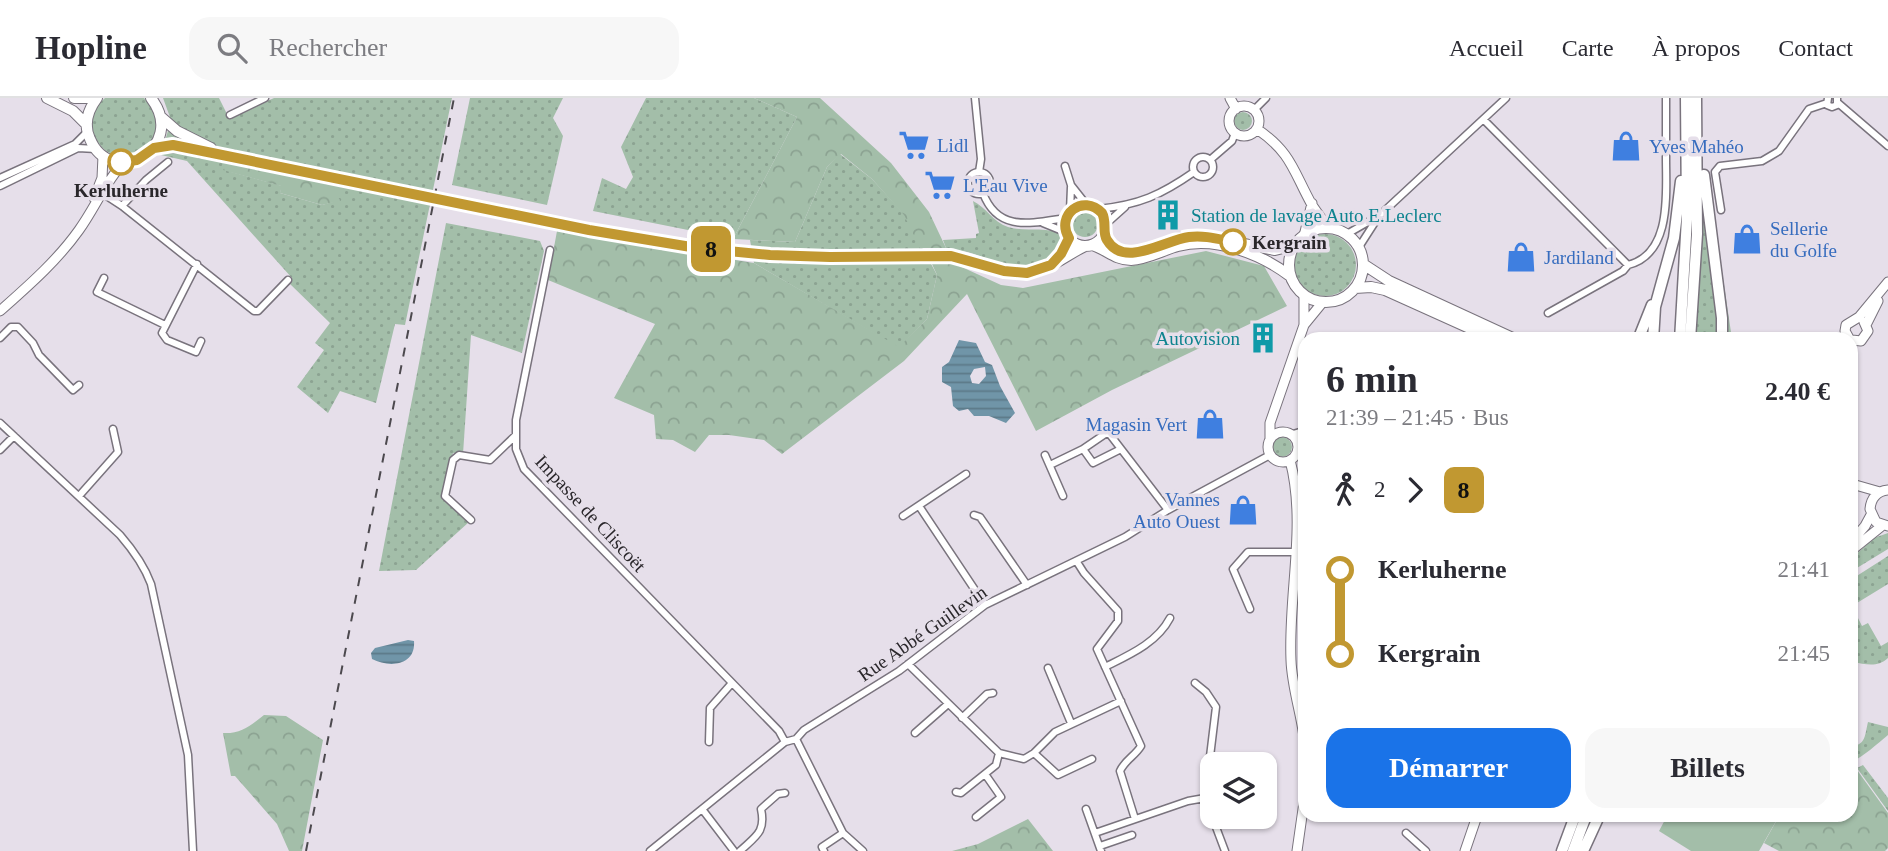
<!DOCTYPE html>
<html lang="fr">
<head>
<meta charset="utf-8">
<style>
  :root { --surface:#fff; --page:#f7f7f7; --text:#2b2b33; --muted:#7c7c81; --line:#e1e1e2; --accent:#1a73e8 }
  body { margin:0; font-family:Georgia,serif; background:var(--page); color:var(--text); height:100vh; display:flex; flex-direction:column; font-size:26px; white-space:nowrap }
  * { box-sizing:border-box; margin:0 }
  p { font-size:23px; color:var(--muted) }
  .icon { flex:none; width:38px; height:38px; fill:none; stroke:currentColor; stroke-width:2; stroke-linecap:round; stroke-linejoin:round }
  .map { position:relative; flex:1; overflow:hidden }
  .drawer { position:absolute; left:1298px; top:234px; width:560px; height:490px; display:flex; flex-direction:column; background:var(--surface); border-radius:21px; box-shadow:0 2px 5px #0004 }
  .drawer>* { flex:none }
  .badge { padding:0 14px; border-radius:10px; font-size:24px; line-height:46px }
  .buttons { position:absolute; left:1200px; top:654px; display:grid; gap:14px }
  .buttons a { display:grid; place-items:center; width:77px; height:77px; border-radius:14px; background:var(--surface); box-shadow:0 2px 5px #0004; font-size:35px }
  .map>.badge { position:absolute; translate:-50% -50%; box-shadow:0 0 0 4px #fff }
  .legs { display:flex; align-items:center; gap:10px; height:77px; padding:0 28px; font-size:23px }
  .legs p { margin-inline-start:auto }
  .overview { display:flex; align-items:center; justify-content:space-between; height:119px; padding:0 28px }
  h1 { font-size:38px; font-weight:800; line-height:52px }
  .button { display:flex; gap:14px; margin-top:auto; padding:14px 28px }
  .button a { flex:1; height:80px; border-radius:21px; background:var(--accent); color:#fff; font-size:28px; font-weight:800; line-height:80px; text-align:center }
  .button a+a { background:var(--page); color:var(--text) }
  ul { padding:0 28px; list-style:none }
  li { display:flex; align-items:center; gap:24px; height:84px; font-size:26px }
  li i { display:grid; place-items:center; width:10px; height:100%; margin:0 9px; background:currentColor }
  li i::after { content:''; width:18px; height:18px; margin:-9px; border:5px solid; border-radius:50%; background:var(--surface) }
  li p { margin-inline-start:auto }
  li:first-child i { background:linear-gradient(#0000 50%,currentColor 0) }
  li:last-child i { background:linear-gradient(currentColor 50%,#0000 0) }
  header { display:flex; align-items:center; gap:42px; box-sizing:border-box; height:98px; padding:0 35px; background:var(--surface); border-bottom:2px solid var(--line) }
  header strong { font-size:33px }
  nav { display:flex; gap:38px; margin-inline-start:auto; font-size:24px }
  .search { width:490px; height:63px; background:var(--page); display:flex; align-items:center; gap:18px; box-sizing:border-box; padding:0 24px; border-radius:21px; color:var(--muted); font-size:26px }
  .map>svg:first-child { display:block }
</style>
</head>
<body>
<header>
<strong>Hopline</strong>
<div class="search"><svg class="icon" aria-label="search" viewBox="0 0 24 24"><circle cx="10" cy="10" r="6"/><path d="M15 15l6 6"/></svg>Rechercher</div>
<nav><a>Accueil</a><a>Carte</a><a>À propos</a><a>Contact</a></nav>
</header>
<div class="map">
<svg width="1888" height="753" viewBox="0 0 1888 753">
  <defs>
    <pattern id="grass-dots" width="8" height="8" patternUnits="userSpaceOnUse" patternTransform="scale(1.75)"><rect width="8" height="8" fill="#a3bea9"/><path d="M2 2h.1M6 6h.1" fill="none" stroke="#8ca392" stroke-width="1.8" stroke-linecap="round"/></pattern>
    <pattern id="forest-crowns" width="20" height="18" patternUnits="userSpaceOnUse" patternTransform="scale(1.75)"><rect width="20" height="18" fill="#a3bea9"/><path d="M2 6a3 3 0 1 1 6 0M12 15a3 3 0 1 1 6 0" fill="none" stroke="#8ca392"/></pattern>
    <pattern id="water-rules" width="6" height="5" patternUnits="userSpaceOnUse" patternTransform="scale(1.75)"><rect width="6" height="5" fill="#7095a8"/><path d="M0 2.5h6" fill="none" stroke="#5c7a89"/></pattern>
  </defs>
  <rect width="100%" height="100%" fill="#e6dfea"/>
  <path fill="url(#grass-dots)" fill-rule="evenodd" d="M105,0H144C154,9 156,16 156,29C156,38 152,46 144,52C111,78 71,28 105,0Z
    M163,0H219L229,20L274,0H452L405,227L395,226L376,305L340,293L328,315L297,289L324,252L315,245L330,225L289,185L292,180L187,63L161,57L171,22ZM224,72L340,102L322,107L280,95L282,88Z
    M470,0H563L553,20L563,38L547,107L452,87Z
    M646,0H754L797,19L733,141L593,113L602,80L626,91L633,79L621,49Z
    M1234 23a9 9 0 1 1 18 0a9 9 0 1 1-18 0Z
    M840,56L872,81L905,117L937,177L927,221L899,250L754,165L750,142L795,144L827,69Z
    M973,103C986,109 993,124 1008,129C1027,135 1045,127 1062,137C1061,146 1057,150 1052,156C1030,181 1000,165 974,156C965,153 956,152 946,150L943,142L976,140V136L979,135Z
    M1713,112L1732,241L1696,242L1703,120Z
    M1072 126a13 13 0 1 1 26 0a13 13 0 1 1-26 0Z
    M446,125L540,143L544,153L522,255L471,237L463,356L453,355L442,399L469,424L416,472L379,473Z
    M1294 167a31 31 0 1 1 62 0a31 31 0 1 1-62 0Z
    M1272 349a10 10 0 1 1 20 0a10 10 0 1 1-20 0Z
    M1888,435V451L1852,473V460L1874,440Z
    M1888,458V486L1852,508V481Z
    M1857,518L1862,528L1868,525L1881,548L1888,544V560C1877,570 1866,566 1852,564V519Z
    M1868,624L1888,629V637C1876,647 1865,657 1852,664V648C1866,647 1865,636 1868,624Z
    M1863,667L1888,700V713L1857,670Z"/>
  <path fill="url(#forest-crowns)" d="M754,0H820L891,65L929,114L946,150H920L904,117L872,81L841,56L827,69L795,144L733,141L797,19Z
    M229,63L333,88L340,103L322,107L280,95L281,88L223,72Z
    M557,133L754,165L899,249L927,221L937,177L932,166L953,165L1001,187L1023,190L1206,153L1264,168L1287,208L1112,292L1036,333L967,196L904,263L782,356L764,342L729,337H709L695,354L673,342L656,341L654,317L614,300L655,226L548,182Z
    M264,617L286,618L323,642L302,753H289L277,726L235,678H231L223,635C241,636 251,627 264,617Z
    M1852,665L1888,715V750L1885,753H1779L1764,745L1779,718H1852Z
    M1028,721L1053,753H952L978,746Z"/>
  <path fill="#a3bea9" d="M1667,718H1779L1759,753H1691L1659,733Z"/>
  <path fill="url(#water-rules)" fill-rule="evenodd" d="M959,242L976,245L985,264L992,267L1000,288L1015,315L1006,325L989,318H974L968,311L959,313L953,308L951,289L942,284V269L949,264ZM985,269L986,278L979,286L972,285L970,278L974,271Z
    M408,542L414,543C416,568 389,570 372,561L371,555L375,550Z"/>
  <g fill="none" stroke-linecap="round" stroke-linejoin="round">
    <g stroke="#79737d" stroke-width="9">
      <path id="street" d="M975,0L981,61L979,74
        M1828,0L1827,7L1832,9L1837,7V0
        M1838,5L1888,48
        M1254,12L1266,0
        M230,17L265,0
        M1484,22L1628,167C1672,156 1666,95 1666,61C1666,41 1666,20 1666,0
        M1193 69a10 10 0 1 1 20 0a10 10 0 1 1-20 0Z
        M1210,62L1232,43L1235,35
        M1065,68L1071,87L1086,106
        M968 85a11 11 0 1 1 22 0a11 11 0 1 1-22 0Z
        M0,80L75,46L87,34
        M0,88L78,50L96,51
        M99,93L122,108L254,213H258L288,182
        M983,95C998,135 1032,125 1066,120
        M122,108L146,82L168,64
        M1098,111C1139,107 1161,97 1194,74
        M1721,112L1715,74L1720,68L1762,63L1779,53L1809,11L1827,5
        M1070,113L1071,89
        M1043,125L1065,134
        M1106,126L1125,109
        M1347,136L1380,117L1506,0
        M1359,149L1377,121
        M550,152L516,322V351L524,371L779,633L785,644
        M197,166L162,235L167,242L196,254L201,243
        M104,180L97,194L165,227
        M1548,215L1623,173L1628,167
        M0,240L11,229H18L33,245L39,257L73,292L79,287
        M0,325L120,437C133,452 144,467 151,486L188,657L193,753
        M1290,337L1306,332
        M1297,347L1306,338
        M1121,351L1093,365L1083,351L1108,334L1168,412
        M0,352L14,338
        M1045,357L1063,398
        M1050,367L1083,351
        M79,398L118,354L113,331
        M919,408L985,507
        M974,417L980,419L1027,487
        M903,418L966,376
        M471,422L445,398L453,362L459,357L490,362L515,338
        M1077,464L1084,475L1118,513V523L1097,551L1141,648C1135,658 1125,662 1120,673L1135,721
        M1250,511L1233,471L1248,454H1296
        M908,566L999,655L1024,661L1034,655L1055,634L1121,603
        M1105,569C1129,557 1157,545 1170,520
        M1048,570L1071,625
        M1195,585L1206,594L1216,609L1205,700L1225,753
        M962,620L987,596L993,595
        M915,635L948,606
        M796,641L843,735L863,753
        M709,644L710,610L732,585
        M1034,655L1058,677L1092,661
        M956,694L961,695L996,667L999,655
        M702,711L734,753
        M1086,711L1101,753
        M976,719L1001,699L985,676
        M1095,735L1188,703L1205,700
        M1406,735L1426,753
        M1100,748L1132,737
        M650,753L785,644L796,641L804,632L899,573L985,507L1125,439L1168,412L1270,357
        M740,753C756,738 766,734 761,711L778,696L785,695
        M824,753L822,749L843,735"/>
    </g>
    <g stroke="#79737d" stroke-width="11">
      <path id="secondary" d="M1230,0L1236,11
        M1229 23a15 15 0 1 1 30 0a15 15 0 1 1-30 0Z
        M1257,31C1292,55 1293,73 1312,107C1317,115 1323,122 1328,130
        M94,100L102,80L103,58
        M1304,138L1312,105
        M1304,198V227
        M0,213C28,188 57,163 79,132C95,110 105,84 124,64
        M1866,227L1878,203
        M1850,242L1845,233L1846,227L1859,219L1888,184
        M1852,242L1861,243L1868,233L1864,224
        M1268 349a15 15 0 1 1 30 0a15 15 0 1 1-30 0Z
        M1270,341V325L1304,227L1322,205
        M1290,362C1307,427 1288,495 1291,562C1292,594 1305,625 1306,658
        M1852,386L1880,394
        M1888,392C1877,393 1871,400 1870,411L1876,424L1888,428
        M1852,443L1865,428L1871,417
        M1852,452L1883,427
        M1297,753L1306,690
        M1465,753L1477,718"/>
    </g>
    <g stroke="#79737d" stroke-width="12">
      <path id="primary" d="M47,0L73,13L87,27
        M74,0H97
        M97,0C88,12 83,26 90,41C111,92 189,50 151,0
        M161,19L177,33L211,50
        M154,50L183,49L429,100
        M444,103C552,125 659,149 769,157C828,161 887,156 945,157C973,158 1000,179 1028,175C1050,172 1066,157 1085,148
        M1064 127a21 21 0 1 1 42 0a21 21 0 1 1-42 0Z
        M1289 167a37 37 0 1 1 74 0a37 37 0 1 1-74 0Z
        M1104,135C1109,149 1119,156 1134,154
        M1223,142L1275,152L1295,147
        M1092,147C1106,151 1115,162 1131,162C1147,161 1163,152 1178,148C1216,138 1261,156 1290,178
        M1054,164L1061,157L1069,140
        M1363,166L1389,183L1517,242
        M1355,190L1371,189L1385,192L1496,242"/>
    </g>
    <g stroke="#79737d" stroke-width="13">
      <path id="highway" d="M1704,77L1722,220V242
        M1638,242L1652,207
        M1653,242L1655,209L1674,140L1681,83
        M1680,242L1687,120L1686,0
        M1690,242L1697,136L1696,0
        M1562,753L1575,718
        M1573,753L1586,718
        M1583,753L1599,718"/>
    </g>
    <use href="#street" stroke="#fff" stroke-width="6"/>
    <use href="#secondary" stroke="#fff" stroke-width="9"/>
    <use href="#primary" stroke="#fff" stroke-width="10"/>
    <use href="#highway" stroke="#fff" stroke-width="10"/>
    <path stroke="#4c494e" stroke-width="2" stroke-dasharray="9 9" stroke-linecap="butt" d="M306,753L454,0"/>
    <g stroke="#79737d" stroke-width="12" stroke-linecap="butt">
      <path id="primary-bridge" d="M429,100L444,103"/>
    </g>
    <use href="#primary-bridge" stroke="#fff" stroke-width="10"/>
  </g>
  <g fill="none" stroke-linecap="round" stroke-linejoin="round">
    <g stroke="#fff" stroke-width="16">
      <path id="line-1" d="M121,64L137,62L154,50L173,47L589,132L697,150L770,157L830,159L951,158L1004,173L1027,175L1051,167L1061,156L1069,140C1055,117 1083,95 1102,115C1107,124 1102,134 1107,142C1124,171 1165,142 1189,139C1204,137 1218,141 1233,144"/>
    </g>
    <use href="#line-1" stroke="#c19831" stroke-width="10"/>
  </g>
  <defs>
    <g id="supermarket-bare" transform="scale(2.415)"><path d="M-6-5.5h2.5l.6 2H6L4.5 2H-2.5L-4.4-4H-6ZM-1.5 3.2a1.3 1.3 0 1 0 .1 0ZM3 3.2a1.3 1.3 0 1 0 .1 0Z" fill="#3f7fe0" stroke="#e6dfea" stroke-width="2.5" paint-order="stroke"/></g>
    <g id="shop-bare" transform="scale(2.415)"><path d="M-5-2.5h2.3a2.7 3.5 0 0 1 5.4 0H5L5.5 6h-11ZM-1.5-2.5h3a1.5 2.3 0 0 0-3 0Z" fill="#3f7fe0" stroke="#e6dfea" stroke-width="2.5" paint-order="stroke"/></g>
    <g id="building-bare" transform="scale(2.415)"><path d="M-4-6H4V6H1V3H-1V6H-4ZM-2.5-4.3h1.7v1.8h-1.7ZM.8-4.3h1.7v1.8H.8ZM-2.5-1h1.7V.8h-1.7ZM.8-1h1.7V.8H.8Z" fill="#0f9aa8" stroke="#e6dfea" stroke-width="2.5" paint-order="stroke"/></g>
  </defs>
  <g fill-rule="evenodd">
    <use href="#supermarket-bare" x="914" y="47"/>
    <use href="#shop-bare" x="1626" y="48"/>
    <use href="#supermarket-bare" x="940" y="87"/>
    <use href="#building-bare" x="1168" y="117"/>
    <use href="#shop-bare" x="1747" y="141"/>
    <use href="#shop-bare" x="1521" y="159"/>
    <use href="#building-bare" x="1263" y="240"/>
    <use href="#shop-bare" x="1210" y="326"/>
    <use href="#shop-bare" x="1243" y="412"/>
  </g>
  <g fill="#fff" stroke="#c19831" stroke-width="3.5">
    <circle cx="121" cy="64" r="12"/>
    <circle cx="1233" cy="144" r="12"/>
  </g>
  <g text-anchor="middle" stroke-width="7" stroke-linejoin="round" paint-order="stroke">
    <g font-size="19" fill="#366cbe" stroke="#e6dfea" text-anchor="start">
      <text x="937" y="54">Lidl</text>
      <text x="1649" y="55">Yves Mahéo</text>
      <text x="963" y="94">L'Eau Vive</text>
      <text x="1770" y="137">Sellerie<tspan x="1770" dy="22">du Golfe</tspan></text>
      <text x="1544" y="166">Jardiland</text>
      <text x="1187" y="333" text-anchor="end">Magasin Vert</text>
      <text x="1220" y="408" text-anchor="end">Vannes<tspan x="1220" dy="22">Auto Ouest</tspan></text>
    </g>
    <g font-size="19" font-weight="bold" fill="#2a272b" stroke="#e6dfea">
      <text x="121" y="99">Kerluherne</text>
      <text x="1252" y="151" text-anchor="start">Kergrain</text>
    </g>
    <g font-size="19" fill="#0d838f" stroke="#e6dfea" text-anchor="start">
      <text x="1191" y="124">Station de lavage Auto E.Leclerc</text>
      <text x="1240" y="247" text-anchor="end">Autovision</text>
    </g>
    <g font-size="19" fill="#2a272b" stroke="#e6dfea">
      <text transform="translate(591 415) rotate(47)" y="7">Impasse de Cliscoët</text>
      <text transform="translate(922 535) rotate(-35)" y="7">Rue Abbé Guillevin</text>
    </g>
  </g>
</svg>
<div class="buttons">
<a><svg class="icon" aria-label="layers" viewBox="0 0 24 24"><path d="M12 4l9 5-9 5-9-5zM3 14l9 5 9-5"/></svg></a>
</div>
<b class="badge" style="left:711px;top:151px;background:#c19831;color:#111">8</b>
<section class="drawer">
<div class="overview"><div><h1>6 min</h1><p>21:39 – 21:45 · Bus</p></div><b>2.40 €</b></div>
<div class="legs"><svg class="icon" aria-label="walk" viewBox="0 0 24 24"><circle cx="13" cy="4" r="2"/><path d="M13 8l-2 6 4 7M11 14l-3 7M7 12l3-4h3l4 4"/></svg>2<svg class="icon" aria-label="forward" viewBox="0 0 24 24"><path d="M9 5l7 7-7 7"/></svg><b class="badge" style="background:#c19831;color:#111">8</b></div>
<ul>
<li><i style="color:#c19831"></i><b>Kerluherne</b><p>21:41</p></li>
<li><i style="color:#c19831"></i><b>Kergrain</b><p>21:45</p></li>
</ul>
<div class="button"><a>Démarrer</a><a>Billets</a></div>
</section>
</div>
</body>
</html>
